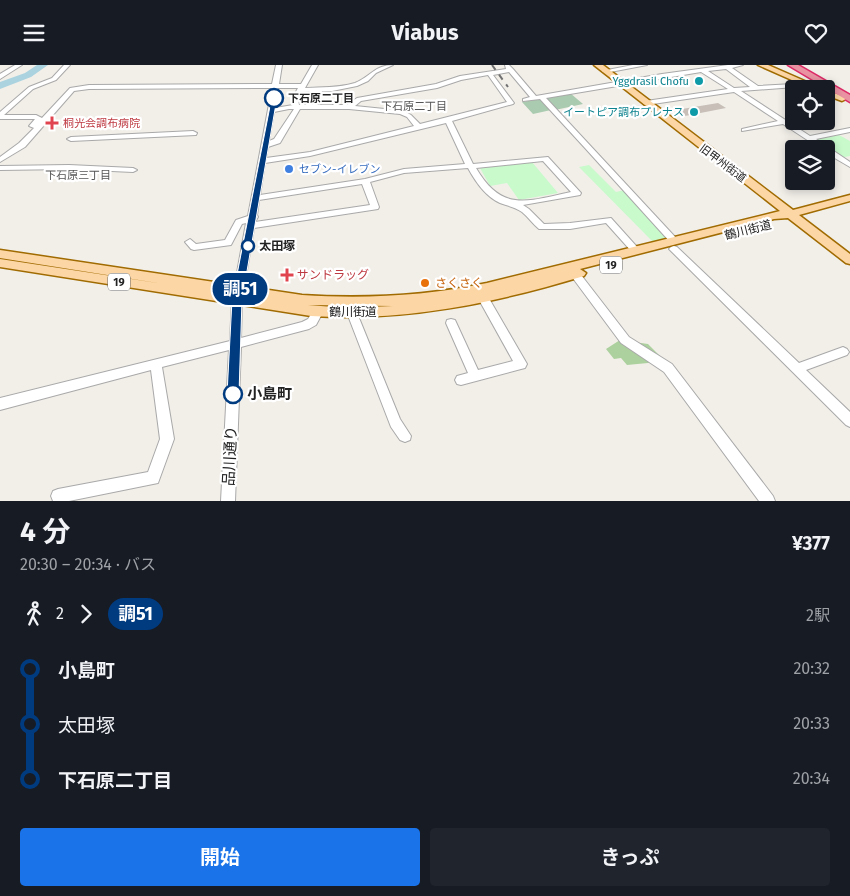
<!DOCTYPE html>
<html lang="ja">
<head>
<meta charset="utf-8">
<style>
  :root { --surface:#171b24; --page:#20242c; --text:#f1f3f6; --muted:#9ea1a6; --accent:#1a73e8 }
  body { margin:0; font-family:"Fira Sans","Noto Sans JP",sans-serif; background:var(--page); color:var(--text); height:100vh; display:flex; flex-direction:column; font-size:19px; white-space:nowrap }
  * { box-sizing:border-box; margin:0 }
  p { font-size:16px; color:var(--muted) }
  .icon { flex:none; width:28px; height:28px; fill:none; stroke:currentColor; stroke-width:2; stroke-linecap:round; stroke-linejoin:round }
  .map { position:relative; height:436px; overflow:hidden }
  .drawer { display:flex; flex-direction:column; background:var(--surface); flex:1 }
  .drawer>* { flex:none }
  .badge { padding:0 10px; border-radius:16px; font-size:18px; line-height:32px }
  .fabs { position:absolute; left:785px; top:15px; display:grid; gap:10px }
  .fabs a { display:grid; place-items:center; width:50px; height:50px; border-radius:5px; background:var(--surface); box-shadow:0 2px 8px #0003; font-size:25px }
  .map>.badge { position:absolute; translate:-50% -50%; box-shadow:0 0 0 2px #fff }
  .legs { display:flex; align-items:center; gap:8px; height:55px; padding:0 20px; font-size:16px }
  .legs p { margin-inline-start:auto }
  .headline { display:flex; align-items:center; justify-content:space-between; height:85px; padding:0 20px }
  h1 { font-size:28px; font-weight:700; line-height:38px }
  .button { display:flex; gap:10px; margin-top:auto; padding:10px 20px }
  .button a { flex:1; height:58px; border-radius:5px; background:var(--accent); color:#fff; font-size:20px; font-weight:700; line-height:58px; text-align:center }
  .button a+a { background:var(--page); color:var(--text) }
  ul { padding:0 20px; list-style:none }
  li { display:flex; align-items:center; gap:18px; height:55px; font-size:19px }
  li i { display:grid; place-items:center; width:8px; height:100%; margin:0 6px; background:currentColor }
  li i::after { content:''; width:12px; height:12px; margin:-6px; border:4px solid; border-radius:50%; background:var(--surface) }
  li p { margin-inline-start:auto }
  li:first-child i { background:linear-gradient(#0000 50%,currentColor 0) }
  li:last-child i { background:linear-gradient(currentColor 50%,#0000 0) }
  header { display:flex; justify-content:space-between; align-items:center; height:65px; padding:0 20px; background:var(--surface); font-size:22px; font-weight:700 }
  .map>svg:first-child { display:block }
</style>
</head>
<body>
<header><svg class="icon" aria-label="menu" viewBox="0 0 24 24"><path d="M4 6h16M4 12h16M4 18h16"/></svg>Viabus<svg class="icon" aria-label="heart" viewBox="0 0 24 24"><path d="M12 20l-8-8c-3-5 5-10 8-4 3-6 11-1 8 4z"/></svg></header>
<div class="map">
<svg width="850" height="436" viewBox="0 0 850 436">
  <rect width="100%" height="100%" fill="#f2efe9"/>
  <path fill="#add19e" d="M620,275L648,279L661,292L648,298L627,300L621,293L614,294L606,284Z"/>
  <path fill="#aacbaf" d="M570,28L583,39L555,45L543,33Z
    M540,34L551,45L533,49L522,37Z"/>
  <path fill="#c8facc" d="M839,70L850,76V91L839,93L811,75Z
    M532,97L558,128L519,135L507,118L490,121L480,103Z
    M589,100L616,127L624,125L665,168L662,169L666,173L653,177L579,102Z"/>
  <g fill="none" stroke-linecap="round" stroke-linejoin="round">
    <path fill="#aad3df" fill-rule="evenodd" d="M37,0H48L31,12L0,24V17L25,8Z"/>
  </g>
  <path fill="#c7bfb8" d="M718,38L726,43L685,51L676,45Z"/>
  <g fill="none" stroke-linecap="round" stroke-linejoin="round">
    <g stroke="#a9a9a9" stroke-width="2">
      <path id="minor" d="M15,0H22L0,14V9Z
        M64,0H70L56,15L33,24L4,50H36L42,53L70,23L89,20L272,19L276,0H282L279,19H301L312,0H318L305,23C321,22 339,23 355,18C370,12 375,0 393,0L376,8L368,16L357,21L332,26L302,27L298,34L299,40H347L357,33L436,19L460,11L506,4L505,0H509L513,4L536,31L662,9L728,0H743L732,3L758,21L811,18L812,19L809,21L741,26L810,71L850,63V67L816,74L850,97V102L826,88V84H821L783,59L742,66V64L778,56L734,27L646,40L643,38L646,36L728,24L701,7L546,33L677,174L679,176L674,179L671,178L585,83L540,34L523,36V34L530,32L509,7L493,10L514,38L513,39L452,56L473,99L548,92L581,128L580,130L523,140L529,144L544,159L570,158L611,153L638,183L640,185L638,187H632L606,158L570,164H539C533,159 528,152 522,147C515,142 508,141 500,138C486,132 475,116 468,103L404,108L370,117L379,142L378,144L254,163L242,235L241,273L302,257L308,254L314,244H322L323,247L316,260L309,264L241,282L235,436H221L229,285L162,302L174,374L158,418L69,436H53L51,431L53,426L58,424L148,407L160,374L151,305L0,345V333L230,276L232,235L246,158L242,159L231,180L194,185L191,184L185,177L190,174L196,179L225,175L236,155L248,151L272,23L89,24L74,26L25,82L0,97V92L19,78L34,63L29,61L35,54H0V47L29,22L52,13ZM726,4L750,22L734,23L708,6ZM488,10L507,37L420,59L411,50L404,46L355,41L361,36L437,23L461,15ZM278,23H298L292,34L293,40L275,43ZM289,44H294L274,74L269,76L274,47ZM300,44H349L400,49L407,52L414,61L310,87L266,93L268,82L280,78ZM446,58L465,99L404,104L365,114L260,130L265,98L310,91ZM543,96L571,127C528,136 502,148 476,103ZM362,119L370,140L255,157L258,152L257,150L259,135Z
        M633,0H647L605,8L602,6Z
        M193,66L197,68L196,70L71,76L67,74L71,72Z
        M69,100L133,103L137,105L133,107L69,104L0,105V101Z
        M674,181L677,182L799,298L843,282L847,284L849,287L847,290L806,305L850,347V362L846,360L671,186L669,184L671,182Z
        M575,205L578,206L629,272L672,299L773,431L775,436H759L664,307L621,278L572,212L570,209Z
        M483,229L487,230L527,299L525,303L521,304L461,320L457,319L455,315L457,311L468,308L446,258L447,255L451,254L455,255L478,305L513,296L478,233L479,230Z
        M352,244L356,245L357,248L400,354L411,371L410,375L405,377L400,375L391,362L347,248L348,245Z"/>
    </g>
    <g stroke="#a06b00" stroke-width="3">
      <path id="major" d="M594,0H603L793,145L850,130V136L799,150L850,189V199L846,198L788,153L774,154L580,204L586,208L584,211C495,238 404,257 311,251L0,202V194L164,219L0,193V185L302,230C365,234 425,231 487,218L780,146ZM308,240L393,241L346,243Z
        M758,0H768L823,24H812Z
        M826,25L845,32L846,34L842,36L826,30Z"/>
    </g>
    <g stroke="#dc2a67" stroke-width="3">
      <path id="highway" d="M788,0H798L850,30V37Z"/>
    </g>
    <use href="#minor" fill="#fff" fill-rule="evenodd"/>
    <use href="#major" fill="#fcd6a4" fill-rule="evenodd"/>
    <use href="#highway" fill="#e892a2" fill-rule="evenodd"/>
    <path stroke="#707070" stroke-width="2" stroke-dasharray="6 6" stroke-linecap="butt" d="M492,0L508,22"/>
  </g>
  <path fill="#003b80" stroke="#fff" d="M272,31L277,33L242,235L239,329L237,333L233,334L229,333L227,329L232,235Z"/>
  <g fill="#0f9aa8" stroke="#fff" stroke-width="2">
    <circle cx="699" cy="16" r="5"/>
    <circle cx="694" cy="47" r="5"/>
  </g>
  <g fill="#fff" stroke="#003b80" stroke-width="2.5">
    <circle cx="274" cy="33" r="9"/>
    <circle cx="248" cy="181" r="6"/>
    <circle cx="233" cy="329" r="9"/>
  </g>
  <g fill="#e0444e" stroke="#fff" stroke-width="2">
    <path d="M49.5 50.5h5v5h5v5h-5v5h-5v-5h-5v-5h5z"/>
    <path d="M284.5 202.5h5v5h5v5h-5v5h-5v-5h-5v-5h5z"/>
  </g>
  <circle fill="#3f7fe0" stroke="#fff" stroke-width="2" cx="289" cy="104" r="5"/>
  <circle fill="#e8710a" stroke="#fff" stroke-width="2" cx="425" cy="218" r="5"/>
  <g text-anchor="middle" stroke-width="4.5" stroke-linejoin="round" paint-order="stroke">
    <g font-size="11" fill="#0d838f" stroke="#fff" text-anchor="end">
      <text x="689" y="20">Yggdrasil Chofu</text>
      <text x="684" y="51">イートピア調布プレナス</text>
    </g>
    <g font-size="11" font-weight="bold" fill="#222" stroke="#fff" text-anchor="start">
      <text x="288" y="37">下石原二丁目</text>
    </g>
    <g font-size="11" fill="#555" stroke="#fff">
      <text x="414" y="45">下石原二丁目</text>
      <text x="78" y="114">下石原三丁目</text>
    </g>
    <g font-size="11" fill="#be3a42" stroke="#fff" text-anchor="start">
      <text x="63" y="62">桐光会調布病院</text>
    </g>
    <g font-size="11" fill="#222" stroke="#fff">
      <text transform="translate(723 98) rotate(37)" y="4">旧甲州街道</text>
    </g>
    <g font-size="11" fill="#366cbe" stroke="#fff" text-anchor="start">
      <text x="299" y="108">セブン-イレブン</text>
    </g>
    <g fill="#fff" stroke="#646464" stroke-width="1">
      <rect x="600" y="191.5" width="22" height="17" rx="4"/>
      <rect x="108" y="208.5" width="22" height="17" rx="4"/>
    </g>
    <g font-size="11" font-weight="bold" fill="#222">
      <text x="611" y="204">19</text>
      <text x="119" y="221">19</text>
    </g>
    <g font-size="12" fill="#222" stroke="#fff">
      <text transform="translate(748 165) rotate(-14)" y="4">鶴川街道</text>
      <text x="353" y="251">鶴川街道</text>
    </g>
    <g font-size="12" font-weight="bold" fill="#222" stroke="#fff" text-anchor="start">
      <text x="259" y="185">太田塚</text>
    </g>
    <g font-size="12" fill="#be3a42" stroke="#fff" text-anchor="start">
      <text x="297" y="214">サンドラッグ</text>
    </g>
    <g font-size="12" fill="#c56008" stroke="#fff" text-anchor="start">
      <text x="435" y="222">さくさく</text>
    </g>
    <g font-size="15" font-weight="bold" fill="#222" stroke="#fff" text-anchor="start">
      <text x="247" y="334">小島町</text>
    </g>
    <g font-size="15" fill="#222" stroke="#fff">
      <text transform="translate(230 391) rotate(-87)" y="5">品川通り</text>
    </g>
  </g>
</svg>
<div class="fabs">
<a><svg class="icon" aria-label="locate" viewBox="0 0 24 24"><circle cx="12" cy="12" r="6"/><path d="M12 2v4M12 18v4M2 12h4M18 12h4"/></svg></a>
<a><svg class="icon" aria-label="layers" viewBox="0 0 24 24"><path d="M12 4l9 5-9 5-9-5zM3 14l9 5 9-5"/></svg></a>
</div>
<b class="badge" style="left:240px;top:224px;background:#003b80;color:#fff">調51</b>
</div>
<section class="drawer">
<div class="headline"><div><h1>4 分</h1><p>20:30 – 20:34 · バス</p></div><b>¥377</b></div>
<div class="legs"><svg class="icon" aria-label="walk" viewBox="0 0 24 24"><circle cx="13" cy="4" r="2"/><path d="M13 8l-2 6 4 7M11 14l-3 7M7 12l3-4h3l4 4"/></svg>2<svg class="icon" aria-label="forward" viewBox="0 0 24 24"><path d="M9 5l7 7-7 7"/></svg><b class="badge" style="background:#003b80;color:#fff">調51</b><p>2駅</p></div>
<ul>
<li><i style="color:#003b80"></i><b>小島町</b><p>20:32</p></li>
<li><i style="color:#003b80"></i><span>太田塚</span><p>20:33</p></li>
<li><i style="color:#003b80"></i><b>下石原二丁目</b><p>20:34</p></li>
</ul>
<div class="button"><a>開始</a><a>きっぷ</a></div>
</section>
</body>
</html>
